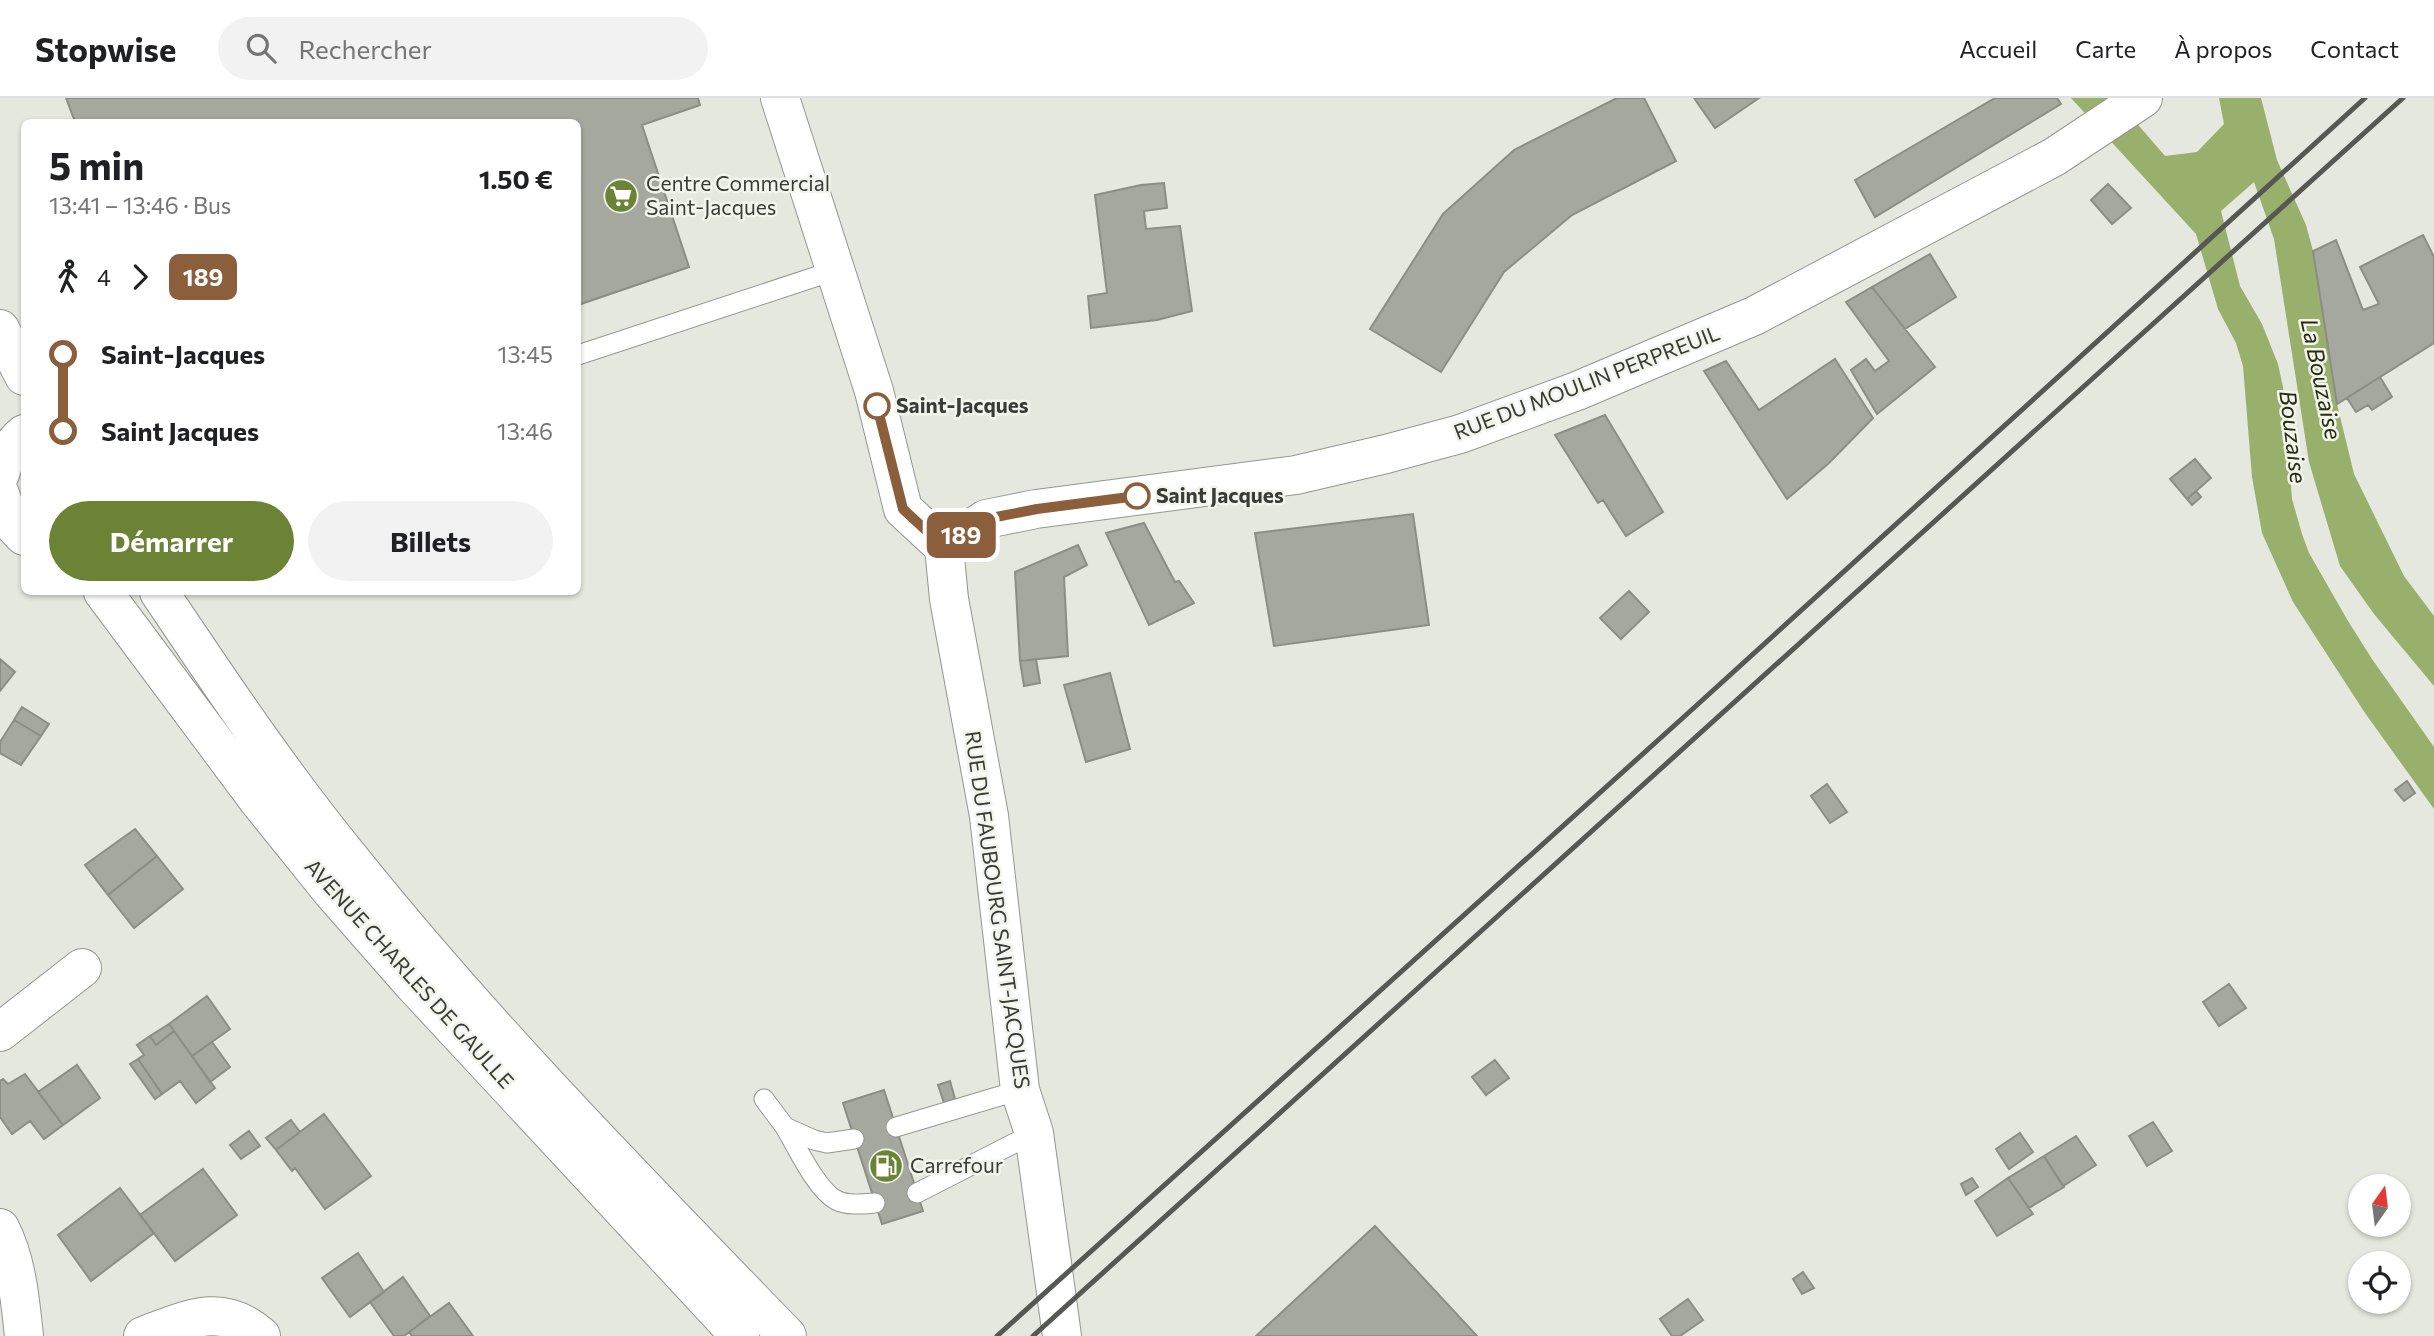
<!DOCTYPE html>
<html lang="fr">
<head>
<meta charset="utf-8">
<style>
  :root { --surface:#fff; --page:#f2f2f2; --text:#202124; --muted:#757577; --line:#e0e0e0; --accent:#6c8335 }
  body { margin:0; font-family:Commissioner,sans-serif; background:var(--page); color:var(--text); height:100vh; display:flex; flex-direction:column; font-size:26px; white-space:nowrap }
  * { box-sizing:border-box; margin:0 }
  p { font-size:23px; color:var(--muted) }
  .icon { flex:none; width:38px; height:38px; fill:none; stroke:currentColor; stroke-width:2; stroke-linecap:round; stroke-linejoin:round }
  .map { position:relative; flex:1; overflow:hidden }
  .side { position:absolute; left:21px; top:21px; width:560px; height:476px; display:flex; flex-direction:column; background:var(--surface); border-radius:10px; box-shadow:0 2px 5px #0004 }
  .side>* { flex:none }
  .badge { padding:0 14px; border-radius:10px; font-size:24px; line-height:46px }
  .needle { width:46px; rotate:14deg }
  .fabs { position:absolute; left:2348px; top:1076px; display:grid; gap:14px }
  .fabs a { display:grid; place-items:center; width:63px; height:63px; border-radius:50%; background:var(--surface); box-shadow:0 2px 5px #0004; font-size:35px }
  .map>.badge { position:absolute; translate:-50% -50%; box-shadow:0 0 0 4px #fff }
  .legs { display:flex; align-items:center; gap:10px; height:77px; padding:0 28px; font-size:23px }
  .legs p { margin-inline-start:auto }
  .headline { display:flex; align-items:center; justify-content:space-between; height:119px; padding:0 28px }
  h1 { font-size:38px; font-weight:700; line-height:52px }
  .primary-button { display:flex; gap:14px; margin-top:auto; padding:14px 28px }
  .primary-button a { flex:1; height:80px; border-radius:42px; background:var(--accent); color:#fff; font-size:28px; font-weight:700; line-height:80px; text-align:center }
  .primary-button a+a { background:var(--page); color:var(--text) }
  ul { padding:0 28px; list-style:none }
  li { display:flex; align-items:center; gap:24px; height:77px; font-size:26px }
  li i { display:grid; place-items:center; width:10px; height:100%; margin:0 9px; background:currentColor }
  li i::after { content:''; width:18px; height:18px; margin:-9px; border:5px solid; border-radius:50%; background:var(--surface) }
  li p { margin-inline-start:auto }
  li:first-child i { background:linear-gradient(#0000 50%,currentColor 0) }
  li:last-child i { background:linear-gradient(currentColor 50%,#0000 0) }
  header { display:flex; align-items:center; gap:42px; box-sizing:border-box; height:98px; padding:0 35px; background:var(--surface); border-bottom:2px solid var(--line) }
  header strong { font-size:33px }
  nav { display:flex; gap:38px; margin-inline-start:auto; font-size:24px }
  .search { width:490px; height:63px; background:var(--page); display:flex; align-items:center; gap:18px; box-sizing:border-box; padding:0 24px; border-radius:38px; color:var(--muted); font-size:26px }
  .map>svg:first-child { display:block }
</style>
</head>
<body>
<header>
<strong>Stopwise</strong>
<div class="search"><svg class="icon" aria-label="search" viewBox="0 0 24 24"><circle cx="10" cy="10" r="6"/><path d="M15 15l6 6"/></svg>Rechercher</div>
<nav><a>Accueil</a><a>Carte</a><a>À propos</a><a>Contact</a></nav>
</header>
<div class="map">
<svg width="2434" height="1238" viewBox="0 0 2434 1238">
  <rect width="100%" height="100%" fill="#e4e8de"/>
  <path fill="#99af6c" d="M2071,0H2115L2165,58L2197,54L2224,26L2219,0H2261L2277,62L2306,127L2313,153L2337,306L2354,376L2404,478L2434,518V588L2374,516L2340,468L2309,364L2274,141L2254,84L2221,113L2240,188L2262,226L2278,266L2283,289L2292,401L2302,436L2309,455L2348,523L2372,561L2434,649V711L2365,615L2293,504L2262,435L2252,379L2243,268L2236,245L2218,211L2196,136Z"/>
  <path fill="#a5a89f" stroke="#8b8e85" stroke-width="2" d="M66,0H698L700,7L642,27L689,169L578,207V24H75Z
    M1617,0H1644L1676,63L1572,117L1504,174L1441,274L1370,231L1443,116L1514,52Z
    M1694,0H1759L1715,30Z
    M1995,0H2057L2061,6L1875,119L1855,82Z
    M1164,85L1167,110L1144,113L1146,131L1180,128L1192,213L1157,222L1091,230L1088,198L1107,195L1095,97L1141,87Z
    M2108,86L2131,110L2112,126L2091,102Z
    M2423,137L2434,159V245L2337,306L2313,153L2336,142L2363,212L2379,206L2360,169Z
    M1930,156L1956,199L1905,231L1872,189Z
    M1872,189L1935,269L1877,316L1851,272L1866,261L1875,273L1889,263L1846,204Z
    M1835,261L1873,320L1829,365L1787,401L1704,273L1726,263L1759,312Z
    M2380,279L2392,299L2372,312L2368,307L2356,314L2347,300Z
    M1605,317L1663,414L1626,438L1603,402L1598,405L1555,337Z
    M2195,361L2211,380L2187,401L2170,381Z
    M2196,393L2201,399L2192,407L2187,401Z
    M1413,416L1429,527L1274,548L1255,435Z
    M1144,425L1175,484L1179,483L1194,505L1149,527L1106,435Z
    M1078,447L1087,467L1064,479L1068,558L1020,563L1015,474Z
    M1629,493L1649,514L1621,541L1600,520Z
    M0,561L15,574L0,593Z
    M1036,561L1040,585L1024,588L1020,563Z
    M1110,575L1130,651L1086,664L1064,587Z
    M22,609L49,626L41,638L14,622Z
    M14,622L41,638L21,667L0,655V644Z
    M2407,683L2415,695L2404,703L2395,692Z
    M1827,686L1847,714L1830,725L1811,698Z
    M135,731L157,758L108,797L85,767Z
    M157,758L183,791L134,830L108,797Z
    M2229,886L2246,910L2219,928L2203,904Z
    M207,898L230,931L192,958L169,926Z
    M169,926L174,933L156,947L150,938Z
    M174,933L215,990L196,1005L180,983L162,996L138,961L144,957L137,947L150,938L156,947Z
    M212,944L230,969L210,984L192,958Z
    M138,961L162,996L155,1001L130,966Z
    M1495,962L1509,980L1486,997L1472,979Z
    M77,967L100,1000L63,1027L38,994Z
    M25,976L63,1027L44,1041L30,1023L12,1036L0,1019V983L3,981L8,986Z
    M950,983L955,1001L944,1005L938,987Z
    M884,992L923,1113L882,1126L843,1005Z
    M324,1016L371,1078L325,1111L295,1070L292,1073L276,1052Z
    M291,1022L300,1034L276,1052L266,1040Z
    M2153,1024L2172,1053L2147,1068L2129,1038Z
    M249,1033L260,1048L241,1061L230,1047Z
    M2020,1035L2033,1054L2009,1071L1996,1051Z
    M2076,1038L2096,1067L2063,1088L2044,1058Z
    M2044,1058L2064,1089L2029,1110L2008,1080Z
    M203,1071L237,1117L175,1163L140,1117Z
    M1972,1080L1978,1089L1966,1097L1961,1086Z
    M2008,1080L2033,1116L1997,1138L1975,1103Z
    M120,1090L154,1135L91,1183L58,1137Z
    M1375,1128L1477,1238H1256Z
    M358,1155L384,1194L350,1219L322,1180Z
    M1803,1174L1814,1190L1802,1196L1793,1181Z
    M403,1179L430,1218L404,1238H394L370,1204Z
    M1688,1201L1703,1222L1680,1238H1672L1660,1221Z
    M449,1205L473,1238H412L409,1234Z"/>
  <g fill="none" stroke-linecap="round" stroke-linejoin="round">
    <g stroke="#94978f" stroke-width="21">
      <path id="lane" d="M578,257L836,172
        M764,1001L785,1029L814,1042L827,1045L854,1041
        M785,1029C797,1049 816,1091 836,1102C848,1108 863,1106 875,1105
        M896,1029L1020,992
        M917,1095L1034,1035"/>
    </g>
    <g stroke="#94978f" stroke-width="40">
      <path id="street" d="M780,0L874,293L903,411L944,449L949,501L989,718L1020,992L1034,1035L1062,1238
        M944,449L986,421L1036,411L1296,377L1386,356L1460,336L1577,293L1754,218L2054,59L2143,0
        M0,934L82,870
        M0,1130C17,1163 20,1201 24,1238
        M143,1238C187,1222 221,1203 261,1238"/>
    </g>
    <g stroke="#94978f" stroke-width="40">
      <path id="primary" d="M0,231L24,278
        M0,376C5,359 11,347 24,336
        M0,396L9,422L24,438
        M103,494L258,702L333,795L412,885L740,1238
        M159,494C222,588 285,682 357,769C490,934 640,1086 787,1238"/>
    </g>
    <use href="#lane" stroke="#fff" stroke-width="19"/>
    <use href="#street" stroke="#fff" stroke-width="38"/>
    <use href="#primary" stroke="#fff" stroke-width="38"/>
    <path stroke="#555853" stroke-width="5" d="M997,1238L1686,617L2365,0
      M1033,1238L2403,0"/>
  </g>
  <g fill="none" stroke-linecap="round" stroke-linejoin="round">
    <g stroke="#fff" stroke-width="16">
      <path id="line-1" d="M877,308L903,411L944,449L986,421L1037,411L1137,398"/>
    </g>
    <use href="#line-1" stroke="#8b5e3c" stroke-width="10"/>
  </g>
  <defs>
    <g id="supermarket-disc" transform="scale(1.75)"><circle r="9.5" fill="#6c8335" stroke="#f2f5ec"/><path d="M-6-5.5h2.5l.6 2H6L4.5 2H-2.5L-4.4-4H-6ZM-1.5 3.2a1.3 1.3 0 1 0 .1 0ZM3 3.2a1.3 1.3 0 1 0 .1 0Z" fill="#fff"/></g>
    <g id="fuel-disc" transform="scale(1.75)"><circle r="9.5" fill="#6c8335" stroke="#f2f5ec"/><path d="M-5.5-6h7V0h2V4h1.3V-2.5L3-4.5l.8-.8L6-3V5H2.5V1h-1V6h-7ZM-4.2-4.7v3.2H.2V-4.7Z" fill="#fff"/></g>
  </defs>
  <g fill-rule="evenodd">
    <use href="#supermarket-disc" x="621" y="98"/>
    <use href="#fuel-disc" x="886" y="1068"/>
  </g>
  <g fill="#fff" stroke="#8b5e3c" stroke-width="3.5">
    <circle cx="877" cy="308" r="12"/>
    <circle cx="1137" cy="398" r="12"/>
  </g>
  <g text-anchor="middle" stroke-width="5" stroke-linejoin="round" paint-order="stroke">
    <g font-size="21" fill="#393b37" stroke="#f2f5ec" text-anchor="start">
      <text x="646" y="93">Centre Commercial<tspan x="646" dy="24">Saint-Jacques</tspan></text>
      <text x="910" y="1075">Carrefour</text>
    </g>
    <g font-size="21" fill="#393b37" stroke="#f2f5ec">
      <text transform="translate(1587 285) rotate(-21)" y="7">RUE DU MOULIN PERPREUIL</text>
      <text transform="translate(997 812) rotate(82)" y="7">RUE DU FAUBOURG SAINT-JACQUES</text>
      <text transform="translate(409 876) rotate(48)" y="7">AVENUE CHARLES DE GAULLE</text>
    </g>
    <g font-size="21" font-weight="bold" fill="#393b37" stroke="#f2f5ec" text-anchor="start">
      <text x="896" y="315">Saint-Jacques</text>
      <text x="1156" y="405">Saint Jacques</text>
    </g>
    <g font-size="23" font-style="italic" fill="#252d10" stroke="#f2f5ec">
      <text transform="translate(2321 281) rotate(78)" y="8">La Bouzaise</text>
      <text transform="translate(2293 339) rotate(83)" y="8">Bouzaise</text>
    </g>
  </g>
</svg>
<div class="fabs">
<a><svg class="needle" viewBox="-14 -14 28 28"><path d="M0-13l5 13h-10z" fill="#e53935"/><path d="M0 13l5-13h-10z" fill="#757577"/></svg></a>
<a><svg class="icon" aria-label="locate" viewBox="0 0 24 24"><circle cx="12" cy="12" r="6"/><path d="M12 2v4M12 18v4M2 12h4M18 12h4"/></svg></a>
</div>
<b class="badge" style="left:961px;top:437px;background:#8b5e3c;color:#fff">189</b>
<section class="side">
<div class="headline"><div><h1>5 min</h1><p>13:41 – 13:46 · Bus</p></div><b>1.50 €</b></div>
<div class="legs"><svg class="icon" aria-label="walk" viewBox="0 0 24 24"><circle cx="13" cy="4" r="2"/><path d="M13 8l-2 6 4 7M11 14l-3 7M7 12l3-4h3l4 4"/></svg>4<svg class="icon" aria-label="forward" viewBox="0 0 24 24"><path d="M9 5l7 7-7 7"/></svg><b class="badge" style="background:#8b5e3c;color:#fff">189</b></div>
<ul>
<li><i style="color:#8b5e3c"></i><b>Saint-Jacques</b><p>13:45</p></li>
<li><i style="color:#8b5e3c"></i><b>Saint Jacques</b><p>13:46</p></li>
</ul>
<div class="primary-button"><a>Démarrer</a><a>Billets</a></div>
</section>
</div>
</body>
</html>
